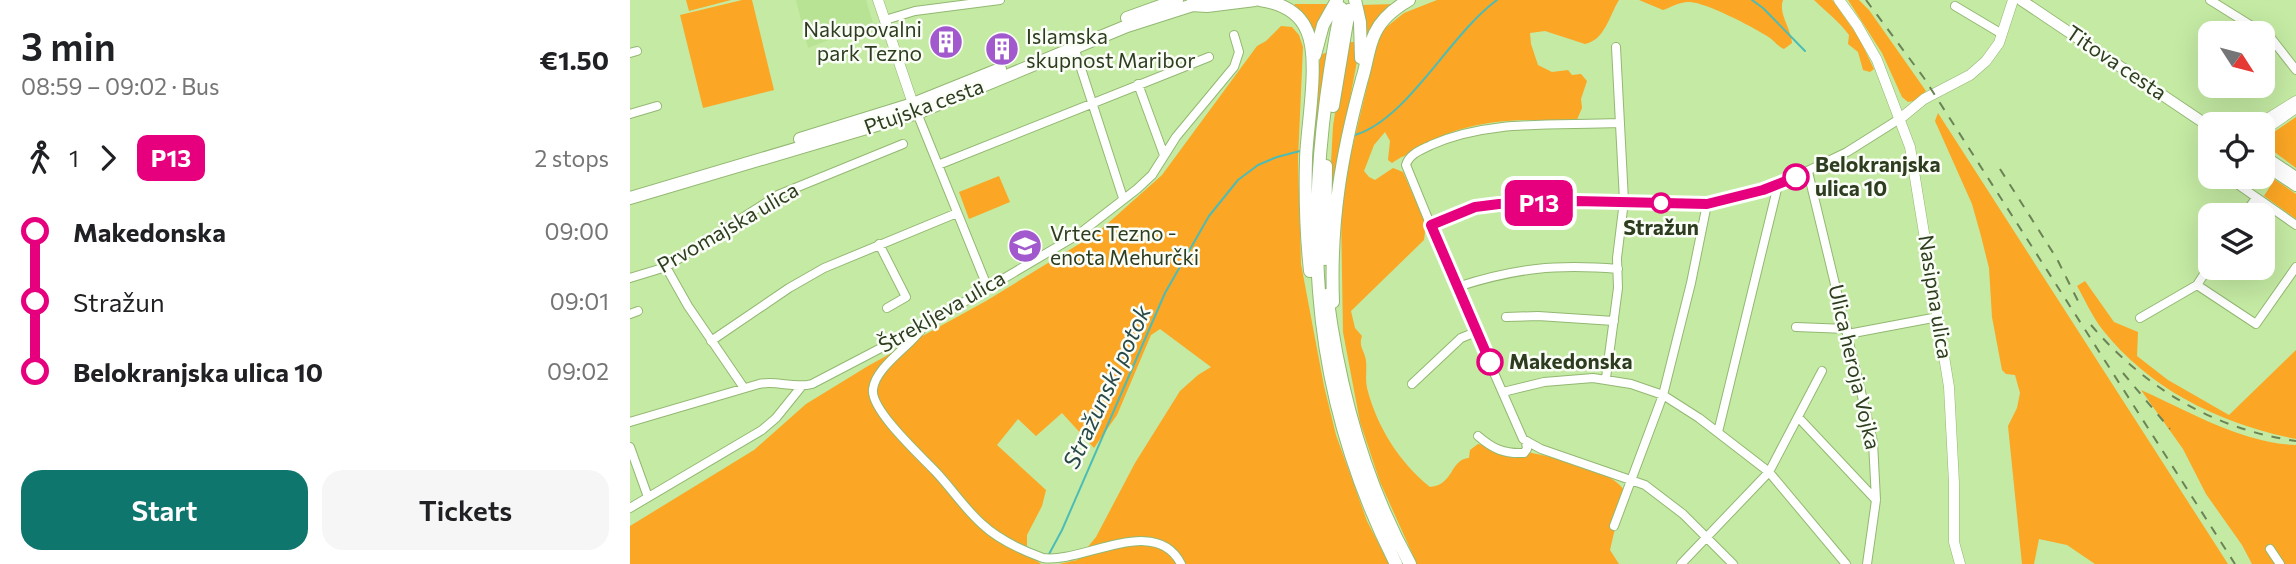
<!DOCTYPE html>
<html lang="en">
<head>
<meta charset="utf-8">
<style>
  :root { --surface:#fff; --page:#f6f6f6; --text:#202124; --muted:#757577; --accent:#0f766e }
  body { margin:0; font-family:Commissioner,sans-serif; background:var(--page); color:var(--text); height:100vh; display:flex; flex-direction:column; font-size:26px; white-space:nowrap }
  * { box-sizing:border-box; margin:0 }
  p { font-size:23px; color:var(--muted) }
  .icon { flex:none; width:38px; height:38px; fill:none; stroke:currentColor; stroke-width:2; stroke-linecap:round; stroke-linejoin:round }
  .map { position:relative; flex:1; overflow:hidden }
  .panel { display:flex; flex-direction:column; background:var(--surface); width:630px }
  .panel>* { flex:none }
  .badge { padding:0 14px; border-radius:10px; font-size:24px; line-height:46px }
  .needle { width:46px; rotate:126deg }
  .controls { position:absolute; left:1568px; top:21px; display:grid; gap:14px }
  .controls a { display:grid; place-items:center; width:77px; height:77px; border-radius:14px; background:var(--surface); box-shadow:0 7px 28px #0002; font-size:35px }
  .map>.badge { position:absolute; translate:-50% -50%; box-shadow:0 0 0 4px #fff }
  .legs { display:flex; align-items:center; gap:10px; height:77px; padding:0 21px; font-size:23px }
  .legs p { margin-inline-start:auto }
  .headline { display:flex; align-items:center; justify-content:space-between; height:119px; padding:0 21px }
  h1 { font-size:38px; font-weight:600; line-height:52px }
  .button { display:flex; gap:14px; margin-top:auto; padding:14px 21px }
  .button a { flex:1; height:80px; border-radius:21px; background:var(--accent); color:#fff; font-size:28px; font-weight:600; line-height:80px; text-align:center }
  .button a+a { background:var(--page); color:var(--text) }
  ul { padding:0 21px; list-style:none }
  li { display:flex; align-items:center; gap:24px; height:70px; font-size:26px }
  li i { display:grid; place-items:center; width:10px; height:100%; margin:0 9px; background:currentColor }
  li i::after { content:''; width:18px; height:18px; margin:-9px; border:5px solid; border-radius:50%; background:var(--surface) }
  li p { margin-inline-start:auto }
  li:first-child i { background:linear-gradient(#0000 50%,currentColor 0) }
  li:last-child i { background:linear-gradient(currentColor 50%,#0000 0) }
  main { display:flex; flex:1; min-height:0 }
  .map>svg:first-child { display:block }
</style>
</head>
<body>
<main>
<section class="panel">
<div class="headline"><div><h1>3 min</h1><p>08:59 – 09:02 · Bus</p></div><b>€1.50</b></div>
<div class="legs"><svg class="icon" aria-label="walk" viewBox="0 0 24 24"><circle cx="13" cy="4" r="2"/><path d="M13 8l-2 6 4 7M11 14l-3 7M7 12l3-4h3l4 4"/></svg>1<svg class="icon" aria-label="forward" viewBox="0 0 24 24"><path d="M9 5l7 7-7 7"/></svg><b class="badge" style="background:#e6007e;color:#fff">P13</b><p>2 stops</p></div>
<ul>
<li><i style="color:#e6007e"></i><b>Makedonska</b><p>09:00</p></li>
<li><i style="color:#e6007e"></i><span>Stražun</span><p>09:01</p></li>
<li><i style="color:#e6007e"></i><b>Belokranjska ulica 10</b><p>09:02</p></li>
</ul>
<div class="button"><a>Start</a><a>Tickets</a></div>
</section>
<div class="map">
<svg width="1666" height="564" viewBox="0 0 1666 564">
  <rect width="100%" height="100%" fill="#c4eaa3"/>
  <path fill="#b9e394" d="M166,0H236L243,23L178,48Z"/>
  <path fill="#fba624" d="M56,0H101L59,11Z
    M112,0H122L144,90L73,108L50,15Z
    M807,0H989C979,16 975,40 955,44L915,31L900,33L901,44L908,65L922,72L938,70L942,75L951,74L957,81L951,99L952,108L946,122C929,123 912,120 896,120C855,121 820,128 786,150C777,155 770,157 762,163L758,160L760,141L755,132L744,145L734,171L739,177L745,180L763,168L773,172L796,224L794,240L721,311L725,328L732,336C728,347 735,351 736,361C737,370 735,379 737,388C747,427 769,462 800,487C824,485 820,459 839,458L840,450L848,444C881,449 976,462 994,490L980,550L989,564H787L750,482L730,422L713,332L711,214L717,170L748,41L754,29L774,13Z
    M1009,0H1153C1148,14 1161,28 1162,43L1154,49C1147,46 1144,40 1137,36C1121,26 1077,3 1060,2C1051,1 1041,7 1033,10Z
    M1184,0H1202L1204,2L1229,38L1244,69L1240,72L1233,70L1228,52L1218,44L1219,35C1208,20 1197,13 1184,0Z
    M1218,0H1229L1239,10L1296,91L1284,101L1278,102L1272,97L1252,53Z
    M665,4H699L683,46L661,10Z
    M767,4L736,47L730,5Z
    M651,26L662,27L669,35L673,47L668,159L671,264L694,386L706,435L737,521L759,564H429L447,560L453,553L466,537L505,463L550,391L568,375L581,367L530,329L521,335L487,415L464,448L432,413L406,436L388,419L367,445L416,490L412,506L397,535V553L411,564H0V526L124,450L176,404L238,366L356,301L467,233L532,175L627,46L636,41Z
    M717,37L720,42H727V61L698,218L703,126Z
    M695,53H698L683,192C676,162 684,87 691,55Z
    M1308,113L1598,564H1465L1437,545L1409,539L1404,564H1392L1378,426L1387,408L1390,393L1385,375L1376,374L1372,370L1362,317L1359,268L1351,236L1342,204L1305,121Z
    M1666,117V168L1643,151L1637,140L1644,132Z
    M369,176L380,202L339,219L329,192Z
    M1641,177L1666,194V219L1634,196L1641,185L1639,182Z
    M1455,281L1484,322L1508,332L1507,356L1538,380L1599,415L1666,350V439C1591,424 1520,390 1472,329C1462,316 1455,300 1447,286Z
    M1511,390C1561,412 1611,443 1666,445V564H1622L1612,545L1576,494L1553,449Z"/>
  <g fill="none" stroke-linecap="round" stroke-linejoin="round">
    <path stroke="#4dbcb6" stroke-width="2" d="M1122,0L1133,8L1175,51
      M725,135C778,119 819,35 867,0
      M418,556L432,530L535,293L579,216L608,180L628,165L647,157L670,151"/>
    <g stroke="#93b872" stroke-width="10">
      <path id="minor" d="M1580,0L1641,38L1666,70
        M1325,6L1372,34
        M255,20L285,11L370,0
        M0,53L7,51
        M446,53L493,198
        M508,84L534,155
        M287,113L357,286
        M0,114L27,106
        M989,123C926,126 859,119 801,145C791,150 779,154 776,165L821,275L893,439L911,449L1015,485L1053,514L1103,564
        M308,165L579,57
        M1178,172L1243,442L1246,500L1237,564
        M1597,177L1666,225
        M1614,215L1626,198
        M801,225L845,207L869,204L946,201L1077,204L1148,185L1217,152L1271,118
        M249,244L276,297L257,308
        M36,267L58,306L114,388
        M0,278L36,267L148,195L273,144
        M1567,285L1626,324L1666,267
        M827,287C886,268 926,264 988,269
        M0,314L8,311
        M876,317L908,316L984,321
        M1510,318L1567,285L1580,265
        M293,327C281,346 246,366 243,389C240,410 292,457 306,472C322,489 335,509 352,524C369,540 391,550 413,558C452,564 526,513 551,564
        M1166,327L1217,329
        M1218,334L1308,317
        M81,341L159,288L194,268L327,213
        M976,378L988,288L987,258L994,201L986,47
        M782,384L831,338L846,332
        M873,392L914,382L963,378L1001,384L1033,395L1069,418L1139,472L1216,564
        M1168,417L1246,500
        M0,422L129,384C147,380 164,389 182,384L295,325L449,234L507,189L522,175L546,137L604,67L609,52L604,35
        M1088,432L1148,185
        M848,436C863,449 874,454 894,453L897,449L896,442
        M0,447L18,497
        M0,508L132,430L146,418L171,387
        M984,526L1033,395L1061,283L1077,204
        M1640,549L1650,564
        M1051,564L1139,472L1192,371"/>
    </g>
    <g stroke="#93b872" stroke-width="11">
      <path id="tertiary" d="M248,0L283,104
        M1209,0L1227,25L1247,60L1280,147L1319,387L1324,483V542L1330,564
        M1271,118L1294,99L1340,75L1356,61L1369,43L1383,0
        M1629,124L1666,101
        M1633,131L1666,108"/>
    </g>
    <g stroke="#93b872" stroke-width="12">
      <path id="secondary" d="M1391,0L1580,127
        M1633,155L1666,177
        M1633,164L1666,186"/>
    </g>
    <g stroke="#93b872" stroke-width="14">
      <path id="primary" d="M497,18L547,0
        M170,139L283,104L370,69
        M0,198L287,113L497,26L569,3"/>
    </g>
    <g stroke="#93b872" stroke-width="14">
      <path id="trunk" d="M630,0C650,3 669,11 677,31C690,60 677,125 676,159C675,196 676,234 680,271
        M725,0L730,22L731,58
        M561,5L577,6L625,0
        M711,8C672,206 673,381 766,564
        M685,55L693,25L707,0
        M703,106L719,10
        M695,259L696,166
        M697,295C709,388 734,481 780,564
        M703,302C700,222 711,156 732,79C737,64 738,47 745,33C752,18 765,8 779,0"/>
    </g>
    <use href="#minor" stroke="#fff" stroke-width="8"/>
    <use href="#tertiary" stroke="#fff" stroke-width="10"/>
    <use href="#secondary" stroke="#fff" stroke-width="10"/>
    <use href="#primary" stroke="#fff" stroke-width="12"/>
    <use href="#trunk" stroke="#fff" stroke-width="12"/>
    <path stroke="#6b8355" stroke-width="2" stroke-dasharray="9 9" stroke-linecap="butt" d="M1236,0L1294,78L1605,564
      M1370,169L1427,259L1449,303
      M1461,325C1515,388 1583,429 1666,441
      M1493,373L1540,429"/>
  </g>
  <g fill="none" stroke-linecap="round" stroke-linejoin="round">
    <g stroke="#fff" stroke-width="16">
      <path id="line-1" d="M860,362L801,225L806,223L845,207L869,204L946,201L1077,204L1133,190L1166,177"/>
    </g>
    <use href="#line-1" stroke="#e6007e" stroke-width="10"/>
  </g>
  <defs>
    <g id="building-disc" transform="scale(1.75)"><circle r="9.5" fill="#a259cd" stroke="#fafef7"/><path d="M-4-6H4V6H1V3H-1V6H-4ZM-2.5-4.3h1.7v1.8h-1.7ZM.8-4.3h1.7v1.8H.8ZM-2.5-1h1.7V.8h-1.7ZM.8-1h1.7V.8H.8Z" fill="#fff"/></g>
    <g id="school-disc" transform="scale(1.75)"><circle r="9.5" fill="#a259cd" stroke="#fafef7"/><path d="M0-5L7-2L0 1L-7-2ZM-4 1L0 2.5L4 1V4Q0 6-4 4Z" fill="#fff"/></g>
  </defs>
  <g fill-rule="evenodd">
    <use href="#building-disc" x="316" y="42"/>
    <use href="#building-disc" x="372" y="49"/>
    <use href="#school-disc" x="395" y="246"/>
  </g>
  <g fill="#fff" stroke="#e6007e" stroke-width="3.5">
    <circle cx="1166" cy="177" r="12"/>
    <circle cx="1031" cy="203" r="9"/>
    <circle cx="860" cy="362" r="12"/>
  </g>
  <g text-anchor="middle" stroke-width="5" stroke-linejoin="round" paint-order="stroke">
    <g font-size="21" fill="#2e3d20" stroke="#fafef7" text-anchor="start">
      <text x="292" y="37" text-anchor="end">Nakupovalni<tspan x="292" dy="24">park Tezno</tspan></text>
      <text x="396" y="44">Islamska<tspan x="396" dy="24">skupnost Maribor</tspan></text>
      <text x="420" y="241">Vrtec Tezno -<tspan x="420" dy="24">enota Mehurčki</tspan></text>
    </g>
    <g font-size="21" fill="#2e3d20" stroke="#fafef7">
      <text transform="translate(1486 63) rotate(34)" y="7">Titova cesta</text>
      <text transform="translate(294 107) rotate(-20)" y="7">Ptujska cesta</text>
      <text transform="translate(98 228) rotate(-30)" y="7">Prvomajska ulica</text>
      <text transform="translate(1305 297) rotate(81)" y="7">Nasipna ulica</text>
      <text transform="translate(312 312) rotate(-30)" y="7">Štrekljeva ulica</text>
      <text transform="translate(1224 367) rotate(77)" y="7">Ulica heroja Vojka</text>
    </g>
    <g font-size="21" font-weight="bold" fill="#2e3d20" stroke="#fafef7" text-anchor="start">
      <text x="1185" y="172">Belokranjska<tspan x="1185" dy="24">ulica 10</tspan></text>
      <text x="1031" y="235" text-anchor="middle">Stražun</text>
      <text x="879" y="369">Makedonska</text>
    </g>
    <g font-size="23" font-style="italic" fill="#284947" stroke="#fafef7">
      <text transform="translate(477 387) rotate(-65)" y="8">Stražunski potok</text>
    </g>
  </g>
</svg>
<div class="controls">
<a><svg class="needle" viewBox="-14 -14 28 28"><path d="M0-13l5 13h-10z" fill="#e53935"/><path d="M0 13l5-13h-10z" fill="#757577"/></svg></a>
<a><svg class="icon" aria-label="locate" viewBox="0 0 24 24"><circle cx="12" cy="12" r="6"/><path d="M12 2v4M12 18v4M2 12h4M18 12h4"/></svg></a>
<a><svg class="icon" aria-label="layers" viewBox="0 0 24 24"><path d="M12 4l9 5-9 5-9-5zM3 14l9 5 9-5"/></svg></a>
</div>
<b class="badge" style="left:909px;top:203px;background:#e6007e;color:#fff">P13</b>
</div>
</main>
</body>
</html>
